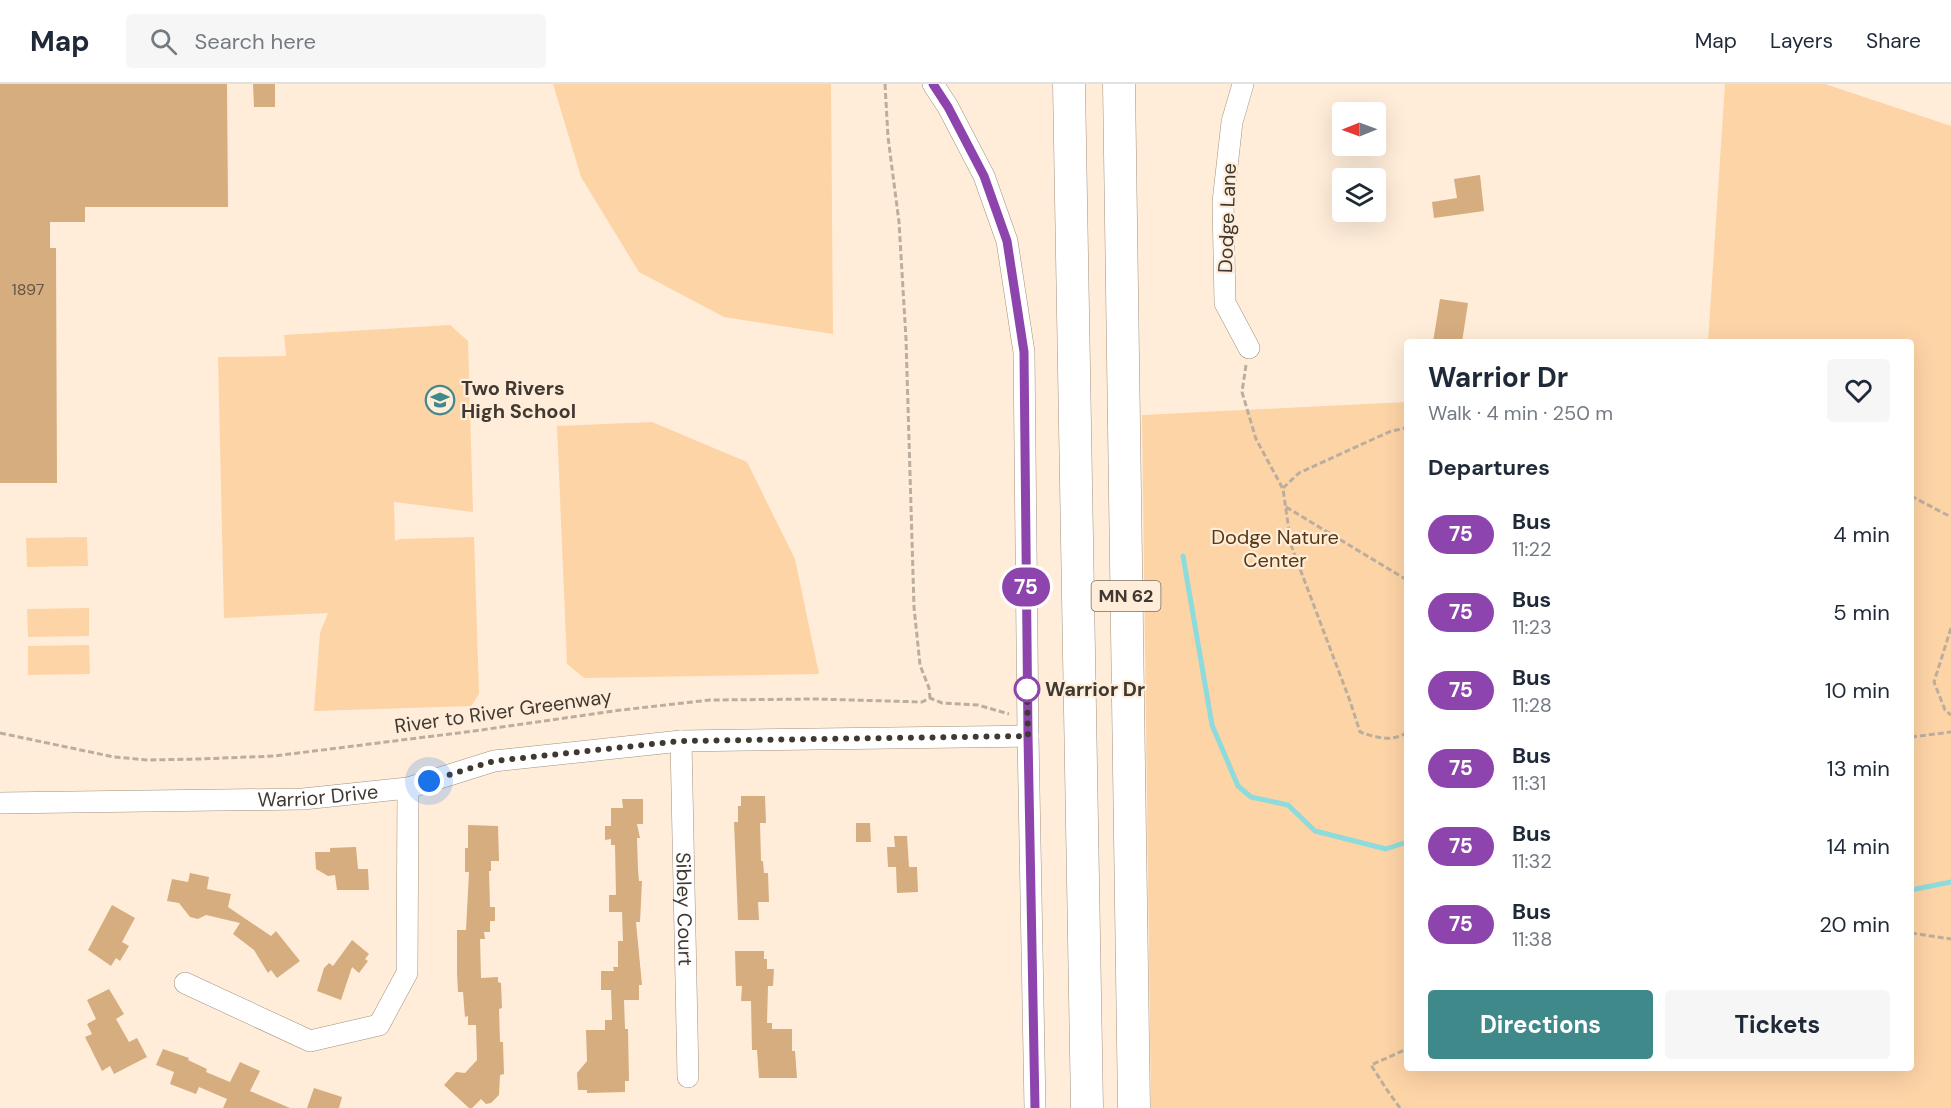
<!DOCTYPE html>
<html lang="en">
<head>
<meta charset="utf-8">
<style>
  :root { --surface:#fff; --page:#f6f6f7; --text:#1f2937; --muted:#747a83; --line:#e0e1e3; --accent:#40898a }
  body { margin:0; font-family:"DM Sans",sans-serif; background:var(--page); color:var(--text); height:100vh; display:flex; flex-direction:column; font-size:22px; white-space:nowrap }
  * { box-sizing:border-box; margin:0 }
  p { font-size:20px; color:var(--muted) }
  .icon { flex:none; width:33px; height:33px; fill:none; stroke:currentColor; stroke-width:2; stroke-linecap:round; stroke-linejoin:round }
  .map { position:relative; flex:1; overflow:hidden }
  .drawer { position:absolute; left:1404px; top:255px; width:510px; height:732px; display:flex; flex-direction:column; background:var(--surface); border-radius:6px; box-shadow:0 6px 24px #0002 }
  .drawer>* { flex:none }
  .badge { padding:0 12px; border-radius:20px; font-size:21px; line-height:39px }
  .needle { width:39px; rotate:269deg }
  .tools { position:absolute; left:1332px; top:18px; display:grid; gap:12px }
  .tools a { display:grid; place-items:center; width:54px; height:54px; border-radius:6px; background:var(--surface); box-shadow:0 6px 24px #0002; font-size:30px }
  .you { position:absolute; width:30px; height:30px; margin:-15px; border:4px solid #fff; border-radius:50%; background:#1a73e8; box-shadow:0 0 0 9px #1a73e833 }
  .map>.badge { position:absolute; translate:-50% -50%; box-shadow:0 0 0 3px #fff }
  h2 { padding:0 24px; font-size:22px; line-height:54px }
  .round { display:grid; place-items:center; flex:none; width:63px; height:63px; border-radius:6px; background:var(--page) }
  .head { display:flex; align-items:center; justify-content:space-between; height:102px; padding:0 24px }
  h1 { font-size:28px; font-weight:700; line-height:45px }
  .button { display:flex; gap:12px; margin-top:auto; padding:12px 24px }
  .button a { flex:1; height:69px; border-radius:6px; background:var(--accent); color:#fff; font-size:24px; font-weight:700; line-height:69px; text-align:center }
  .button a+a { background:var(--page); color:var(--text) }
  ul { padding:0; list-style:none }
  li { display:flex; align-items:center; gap:18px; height:78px; padding:0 24px }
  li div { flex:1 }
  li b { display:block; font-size:22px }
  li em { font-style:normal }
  li .badge { min-width:66px; font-weight:700; text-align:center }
  header { display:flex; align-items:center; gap:36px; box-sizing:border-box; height:84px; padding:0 30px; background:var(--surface); border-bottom:2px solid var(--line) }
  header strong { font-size:28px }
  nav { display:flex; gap:33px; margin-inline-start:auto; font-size:21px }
  .search { width:420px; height:54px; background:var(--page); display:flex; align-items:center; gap:15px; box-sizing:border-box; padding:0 21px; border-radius:6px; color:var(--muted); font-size:22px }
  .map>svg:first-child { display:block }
</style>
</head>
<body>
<header>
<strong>Map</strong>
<div class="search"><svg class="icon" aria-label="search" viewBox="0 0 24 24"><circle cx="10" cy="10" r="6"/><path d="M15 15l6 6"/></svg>Search here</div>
<nav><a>Map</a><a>Layers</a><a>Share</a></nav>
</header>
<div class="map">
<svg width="1951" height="1024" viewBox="0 0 1951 1024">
  <rect width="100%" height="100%" fill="#ffedd9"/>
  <path fill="#fdd4a6" d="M553,0H831L833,250L724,233L639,188L581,93Z
    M1725,0H1825L1951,42V1024H1151L1142,331L1407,318V984H1911V258H1708Z
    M450,241L468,257L473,428L394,418L395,457L400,455L474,453L479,610L471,622L314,627L320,549L328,529L224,534L218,273L286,272L284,251Z
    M652,338L747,378L795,475L819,590L584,594L567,580L557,342Z
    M87,453L88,482L27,483L26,454Z
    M89,524V552L28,553L27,525Z
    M89,561L90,590L28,591V562Z"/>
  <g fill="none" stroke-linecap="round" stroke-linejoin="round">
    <path stroke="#8ddbdc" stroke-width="5" d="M1183,472L1212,641L1238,702L1251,713L1288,721L1315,747L1386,765L1407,758
      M1911,806L1951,798"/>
  </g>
  <path fill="#d5ad7f" d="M0,0H227L228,123H85V138H50V164H56L57,399H0Z
    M253,0H275V23H254Z
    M1480,91L1484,127L1434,134L1432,118L1457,114L1454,95Z
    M1440,215L1468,219L1462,258H1433Z
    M741,712H765L766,739H760L761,777H763L764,789H768L769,818H758L759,836H738L734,738H738V722H741Z
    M622,715H643V740H637L640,754H637L638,786L639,797H642L640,838H636L642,901H639V916H624L625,945H628L629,997H625V1008L587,1009V1006H578L577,989L587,977L586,946H605V936H612L611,906H601V887H614L613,883H618V857H623L622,828H609V811H616L615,761H611V755L605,756V742H611V724H623Z
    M856,739H870L871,758H856Z
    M468,741L498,742L499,777H491V787H489L490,823H495V837H490V848H484L485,855H480L481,894L498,893V898L501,899L502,924L499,925L500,958H503L504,990L500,991L499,1011L491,1019L486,1020L481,1015L472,1024H469L444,1001L456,988L465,989L477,976L476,941H468V932L465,933L463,908H458L457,889V846H466L469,788H465V764H468Z
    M894,752H907L909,783H917L918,808L897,809L896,783H888L887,763H895Z
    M356,763L358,785H368L369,806H337L335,791L328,792L316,785L315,768H330V764Z
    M190,789L209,793L207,805L231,810L228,823L271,852L276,847L300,877L277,894L271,886L268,889L254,866L233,850L240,839L206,831L198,835L190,833L179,819L167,817L172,795L188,798Z
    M112,821L135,834L122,858L129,862L120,877L116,874L111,882L88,866Z
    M352,856L369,870L365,875L368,877L359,889L352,883L341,916L317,907L324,884L329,879L333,882Z
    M735,867H764V875H767V885H774L773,902H768L767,939H772V945H792V967H795L797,994H759L757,966H752L751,917H741L742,902H736Z
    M109,905L124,930L116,935L129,958L137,954L147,973L114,990L110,982L102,987L85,953L92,950L87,940L96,935L87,916Z
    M163,965L189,974L188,976L207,985L206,988L230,998L240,978L260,987L250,1007L290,1024H223L227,1015L199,1003L196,1010L170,1000L174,988L156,981Z
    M314,1004L342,1013L339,1024H307Z"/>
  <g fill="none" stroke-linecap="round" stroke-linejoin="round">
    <g stroke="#a1917f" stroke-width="22">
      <g id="minor">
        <path d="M933,0L948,23L984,92L1007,157L1024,268L1028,652L1035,1024"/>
        <path d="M1243,0L1232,38L1223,118L1225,219L1249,264"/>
        <path id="s1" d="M681,657L688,993"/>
        <path id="s2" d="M0,719L303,715L408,704L494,677L681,657L1028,652"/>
        <path d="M185,899L310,957L379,941L407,889L408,704"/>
      </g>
    </g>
    <g stroke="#a1917f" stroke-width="33">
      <path id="highway" d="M1069,0L1087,1024
        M1119,0L1134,1024"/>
    </g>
    <path stroke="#bcae9e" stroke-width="3" stroke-dasharray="6 3" stroke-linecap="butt" d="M885,0L888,53L899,138L906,255L914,523L920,581L929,604L930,614
      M1246,281L1242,308L1256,355L1283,405L1291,461L1350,617L1360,648C1375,653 1393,659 1407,648
      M1283,404L1299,389L1391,347L1407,344
      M1911,412L1951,433
      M1286,423L1407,496
      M1951,544L1934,598L1945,626L1951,631
      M0,649L114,673L148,676L199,675L274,672L474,647L621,626L710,616L817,615L922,618L930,614L942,619L978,621L1009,630
      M1911,653L1951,648
      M1911,849L1951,855
      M1400,1024L1387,1006L1371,981L1407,965"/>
    <use href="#minor" stroke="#fff" stroke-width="21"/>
    <use href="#highway" stroke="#fff" stroke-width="32"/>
  </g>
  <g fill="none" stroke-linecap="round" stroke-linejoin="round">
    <g stroke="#fff" stroke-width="14">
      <path id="line" d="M933,0L948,23L984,92L1007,157L1024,268L1028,652L1035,1024"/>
    </g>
    <use href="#line" stroke="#8e44ad" stroke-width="9"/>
    <path stroke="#403931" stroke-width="6" stroke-dasharray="0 10.8" d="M429,697L494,677L681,657L1028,652L1027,605"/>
  </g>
  <defs>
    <g id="school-ring" transform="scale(1.5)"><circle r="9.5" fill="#ffedd9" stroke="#40898a" stroke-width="1.5"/><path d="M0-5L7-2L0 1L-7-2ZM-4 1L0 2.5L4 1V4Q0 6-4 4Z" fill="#40898a"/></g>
  </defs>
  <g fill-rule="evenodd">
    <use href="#school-ring" x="440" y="316"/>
  </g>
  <circle fill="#fff" stroke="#8e44ad" stroke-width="3" cx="1027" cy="605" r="12"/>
  <g text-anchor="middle" stroke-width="4.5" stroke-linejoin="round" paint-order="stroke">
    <g font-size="16" fill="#655644">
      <text x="28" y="211">1897</text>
    </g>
    <rect fill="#ffedd9" stroke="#796f63" stroke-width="1.5" x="1091.5" y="497" width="69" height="30" rx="4.5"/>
    <g font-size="18" font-weight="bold" fill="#403931">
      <text x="1126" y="518">MN 62</text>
    </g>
    <g font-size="20" fill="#403931" stroke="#ffedd9">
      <text transform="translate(1227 134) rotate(-88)" y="7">Dodge Lane</text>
      <text transform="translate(503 627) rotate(-8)" y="7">River to River Greenway</text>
      <text dy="7" stroke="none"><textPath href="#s2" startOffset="318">Warrior Drive</textPath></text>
      <text dy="7" stroke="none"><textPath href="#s1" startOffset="168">Sibley Court</textPath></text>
    </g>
    <g font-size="20" font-weight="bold" fill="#403931" stroke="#ffedd9" text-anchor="start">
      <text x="461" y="311">Two Rivers<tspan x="461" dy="23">High School</tspan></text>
    </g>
    <g font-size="20" fill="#563a16" stroke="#ffedd9">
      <text x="1275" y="460">Dodge Nature<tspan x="1275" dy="23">Center</tspan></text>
    </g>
    <g font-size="20" font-weight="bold" fill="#403931" stroke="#ffedd9" text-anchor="start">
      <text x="1045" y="612">Warrior Dr</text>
    </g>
  </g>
</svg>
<div class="tools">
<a><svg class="needle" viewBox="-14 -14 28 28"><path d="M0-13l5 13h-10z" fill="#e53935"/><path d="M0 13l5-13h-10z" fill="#747a83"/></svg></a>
<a><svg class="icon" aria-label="layers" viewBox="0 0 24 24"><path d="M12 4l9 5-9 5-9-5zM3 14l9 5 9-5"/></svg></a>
</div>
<div class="you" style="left:429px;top:697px"></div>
<b class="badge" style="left:1026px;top:503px;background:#8e44ad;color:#fff">75</b>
<section class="drawer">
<div class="head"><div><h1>Warrior Dr</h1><p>Walk · 4 min · 250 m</p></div><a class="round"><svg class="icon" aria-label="heart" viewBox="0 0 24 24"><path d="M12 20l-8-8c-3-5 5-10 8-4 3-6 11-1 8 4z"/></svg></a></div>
<h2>Departures</h2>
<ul>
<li><span class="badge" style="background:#8e44ad;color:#fff">75</span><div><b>Bus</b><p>11:22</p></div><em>4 min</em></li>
<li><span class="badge" style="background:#8e44ad;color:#fff">75</span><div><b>Bus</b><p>11:23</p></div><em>5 min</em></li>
<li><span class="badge" style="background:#8e44ad;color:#fff">75</span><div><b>Bus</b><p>11:28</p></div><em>10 min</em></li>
<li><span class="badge" style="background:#8e44ad;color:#fff">75</span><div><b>Bus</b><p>11:31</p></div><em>13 min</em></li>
<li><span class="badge" style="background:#8e44ad;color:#fff">75</span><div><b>Bus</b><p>11:32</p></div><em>14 min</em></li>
<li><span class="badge" style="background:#8e44ad;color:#fff">75</span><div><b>Bus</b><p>11:38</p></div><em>20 min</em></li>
</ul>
<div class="button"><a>Directions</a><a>Tickets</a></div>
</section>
</div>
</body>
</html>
